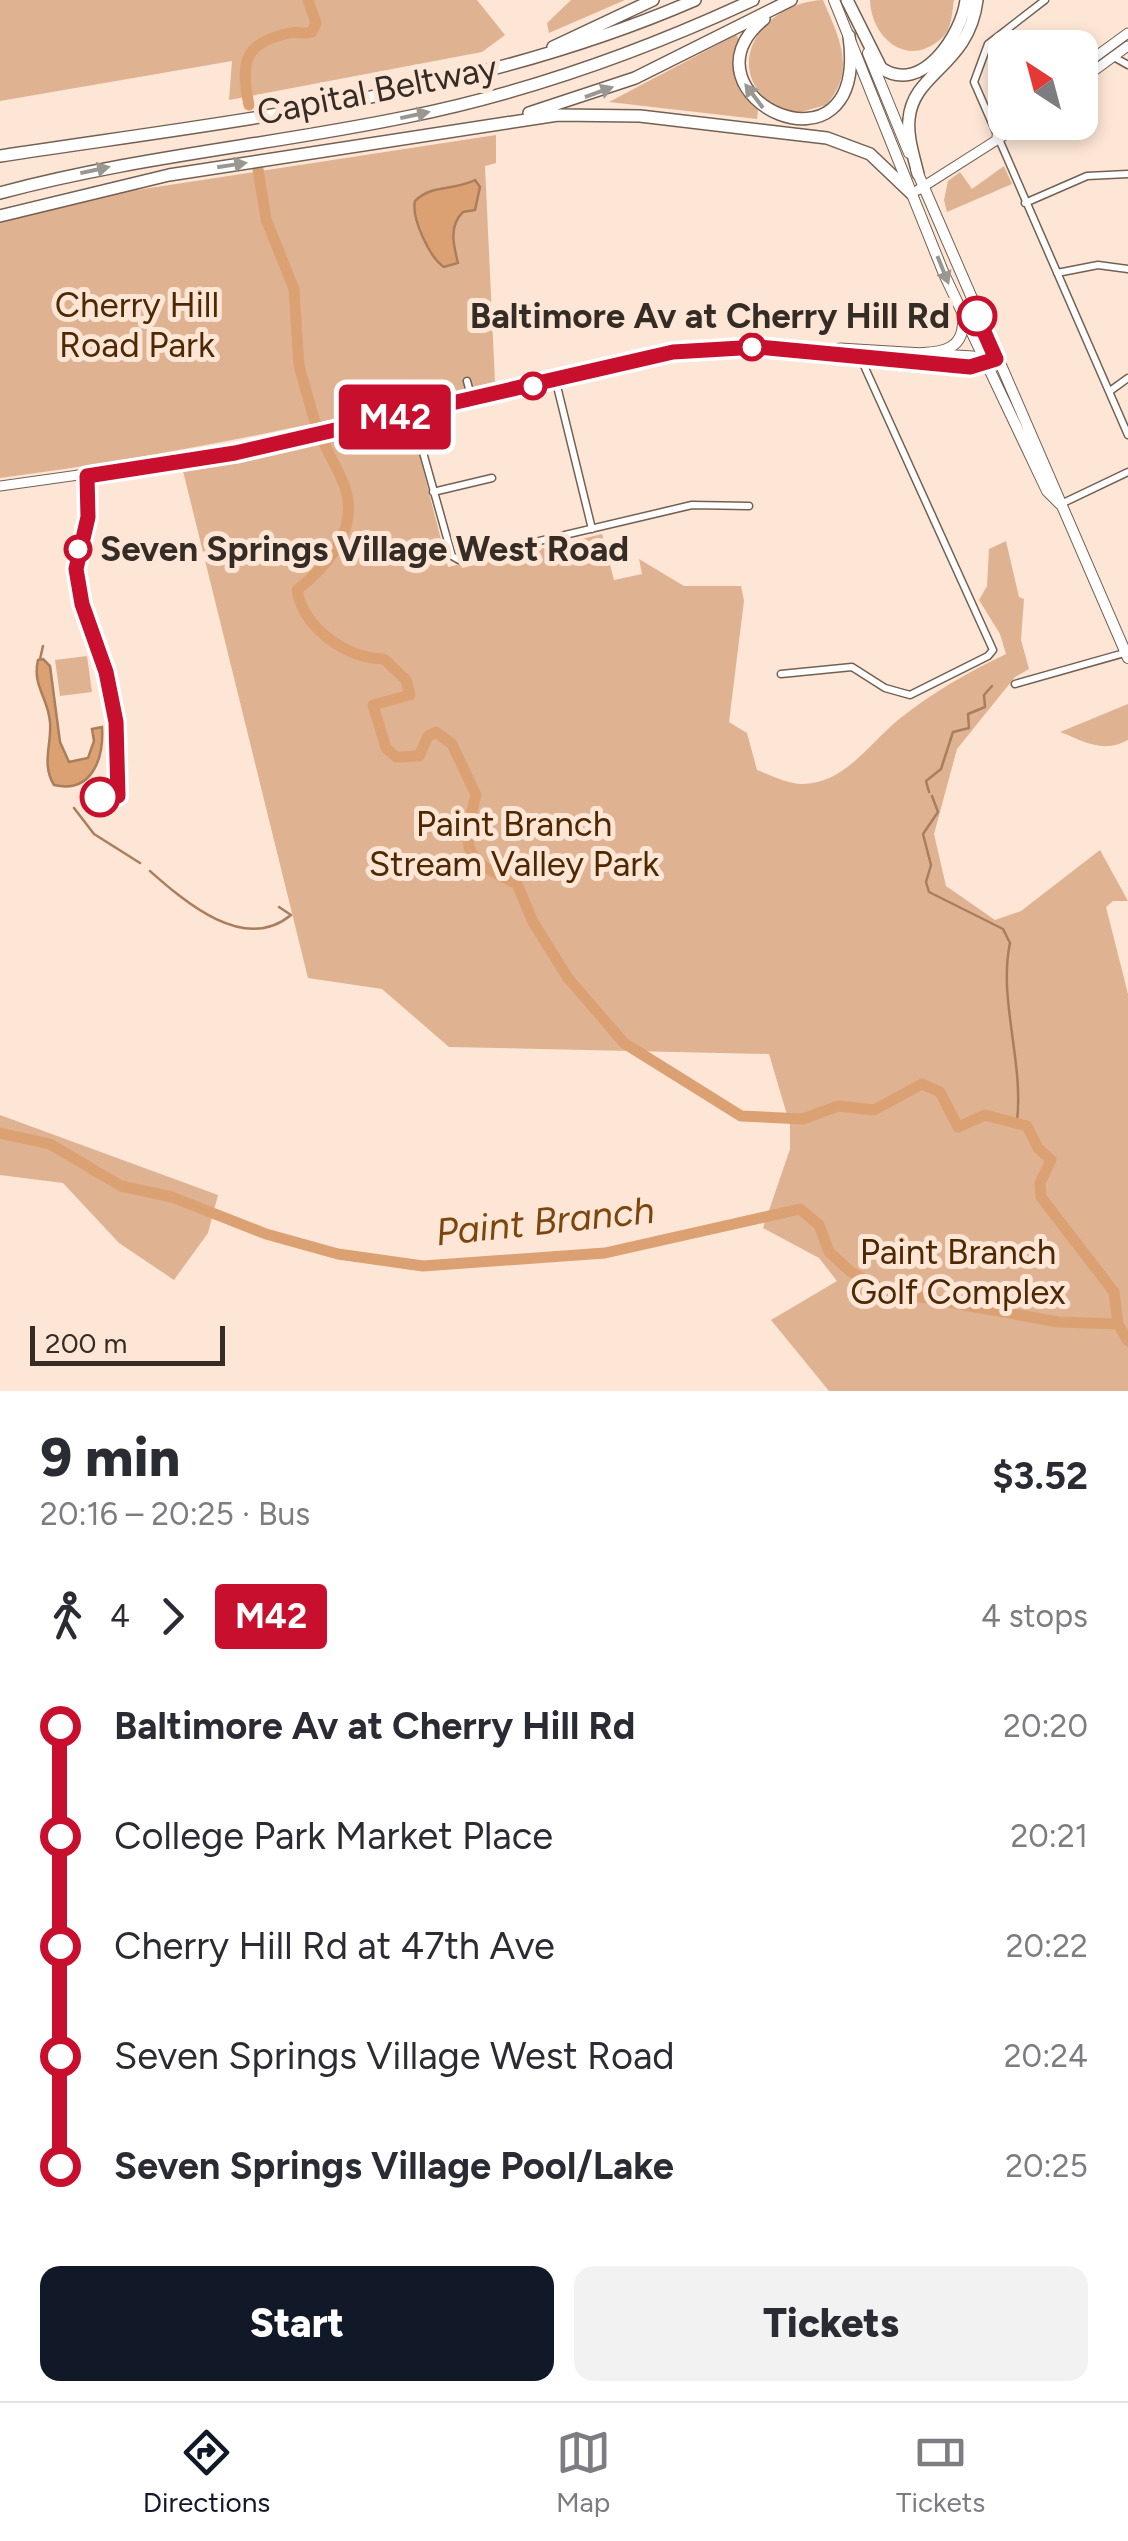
<!DOCTYPE html>
<html lang="en">
<head>
<meta charset="utf-8">
<style>
  :root { --surface:#fff; --page:#f2f2f3; --text:#2b2b33; --muted:#7c7c81; --line:#e1e1e2; --accent:#111827 }
  body { margin:0; font-family:Figtree,sans-serif; background:var(--page); color:var(--text); height:100vh; display:flex; flex-direction:column; font-size:38px; white-space:nowrap }
  * { box-sizing:border-box; margin:0 }
  p { font-size:32px; color:var(--muted) }
  .icon { flex:none; width:55px; height:55px; fill:none; stroke:currentColor; stroke-width:2; stroke-linecap:round; stroke-linejoin:round }
  .map { position:relative; height:1391px; overflow:hidden }
  .details { display:flex; flex-direction:column; background:var(--surface); flex:1 }
  .details>* { flex:none }
  .badge { padding:0 20px; border-radius:8px; font-size:35px; line-height:65px }
  .needle { width:65px; rotate:324deg }
  .tools { position:absolute; left:988px; top:30px; display:grid; gap:20px }
  .tools a { display:grid; place-items:center; width:110px; height:110px; border-radius:20px; background:var(--surface); box-shadow:0 5px 15px #0003; font-size:50px }
  .scale { position:absolute; left:30px; bottom:25px; width:195px; box-sizing:border-box; padding-left:10px; border:5px solid #342c25; border-top:0; font-size:28px; line-height:35px; white-space:nowrap; color:#342c25; -webkit-text-stroke:8px #fde6d5; paint-order:stroke }
  .map>.badge { position:absolute; translate:-50% -50%; box-shadow:0 0 0 5px #fff }
  .legs { display:flex; align-items:center; gap:15px; height:110px; padding:0 40px; font-size:32px }
  .legs p { margin-inline-start:auto }
  .overview { display:flex; align-items:center; justify-content:space-between; height:170px; padding:0 40px }
  h1 { font-size:55px; font-weight:800; line-height:75px }
  .primary-button { display:flex; gap:20px; margin-top:auto; padding:20px 40px }
  .primary-button a { flex:1; height:115px; border-radius:20px; background:var(--accent); color:#fff; font-size:40px; font-weight:800; line-height:115px; text-align:center }
  .primary-button a+a { background:var(--page); color:var(--text) }
  ul { padding:0 40px; list-style:none }
  li { display:flex; align-items:center; gap:35px; height:110px; font-size:38px }
  li i { display:grid; place-items:center; width:15px; height:100%; margin:0 12px; background:currentColor }
  li i::after { content:''; width:25px; height:25px; margin:-12px; border:8px solid; border-radius:50%; background:var(--surface) }
  li p { margin-inline-start:auto }
  li:first-child i { background:linear-gradient(#0000 50%,currentColor 0) }
  li:last-child i { background:linear-gradient(currentColor 50%,#0000 0) }
  .tabs { display:flex; justify-content:space-around; align-items:center; height:140px; border-top:2px solid var(--line); background:var(--surface); font-size:28px; color:var(--muted) }
  .tabs a { display:grid; justify-items:center; gap:5px }
  .tabs .current { color:var(--accent) }
  .map>svg:first-child { display:block }
</style>
</head>
<body>
<div class="map">
<svg width="1128" height="1391" viewBox="0 0 1128 1391">
  <rect width="100%" height="100%" fill="#fde6d5"/>
  <path fill="#dfb392" d="M0,0H477L505,35L482,52L229,100L232,61L0,101Z
    M571,0H625L549,33L547,23Z
    M823,0C839,38 857,70 826,105L790,115C713,79 756,3 823,0Z
    M870,0H954C952,12 952,29 942,38C907,70 871,37 870,0Z
    M736,35L740,41C733,69 734,90 758,110L757,119L609,102Z
    M496,135V163L485,166L495,382C330,422 168,456 0,478V223L97,196Z
    M1004,166L1012,184L947,212L944,200L948,181L960,172L972,189Z
    M411,422L448,567L461,564L462,568L602,534L614,580L642,574L639,559L684,586H741L744,601L729,722L747,733L757,770C770,775 788,784 802,784C844,784 870,743 898,720C930,694 968,672 1006,654L1000,634L979,600L987,586L989,549L1006,541L1019,597L1024,599L1021,640L1029,669L1015,677L957,749L934,834L946,886L995,920L1021,911L1100,850L1128,901H1113L1106,907L1128,994V1391H829L771,1320L837,1281L819,1258L763,1228L790,1149V1125L769,1054L449,1047L382,989L308,978L182,467Z
    M87,656L92,692L60,696L55,660Z
    M1128,704V740C1102,754 1084,741 1060,732Z
    M0,1115L218,1195L208,1233L174,1280L119,1243L63,1183L0,1175Z"/>
  <path fill="#dca173" stroke="#aa7e5c" stroke-width="2.5" d="M475,180L480,187L475,210L463,212C448,226 454,247 458,263L444,267C430,258 411,218 415,201C432,184 454,191 475,180Z
    M43,659L50,666L60,742L69,762L88,758L94,741L92,729L102,727C104,758 92,794 54,785C41,764 52,744 50,722C48,697 32,686 38,660Z"/>
  <g fill="none" stroke-linecap="round" stroke-linejoin="round">
    <path stroke="#aa7e5c" stroke-width="2.5" d="M40,659L43,646
      M929,792L926,781L941,769L953,732L969,728L968,714L985,707L984,695L992,686
      M932,796L938,812L923,834L931,865L926,882L929,892L1003,929L1010,943C998,999 1024,1062 1017,1121
      M74,808L94,834L140,863
      M150,871C184,901 244,954 291,915L279,907"/>
    <path stroke="#dca173" stroke-width="11" d="M249,105C240,62 244,43 289,33C298,31 303,35 312,32L316,23L308,0
      M258,169L266,219L294,289L299,366L317,429
      M324,443C331,460 344,478 347,495C356,534 324,569 297,590C304,629 346,658 384,659L406,680L410,695L373,705L386,748L396,757L419,756L428,736L436,732L452,744L476,795C461,852 463,858 517,884L533,922L568,978L624,1043L741,1116L803,1119L838,1106L874,1110L922,1084L940,1092L958,1127L985,1115L1027,1126L1038,1148L1051,1160L1040,1183L1041,1197L1114,1292L1118,1324L1128,1341
      M0,1133L50,1144L121,1186L172,1197L266,1234L338,1254L423,1266L605,1253L800,1209L819,1225L829,1252L851,1272L887,1291L1058,1322L1118,1324"/>
    <g stroke="#746052" stroke-width="9">
      <path id="street" d="M1045,0L988,44L974,82L1128,435
        M1112,56L1128,65
        M1025,203L1087,176L1128,174
        M1057,273L1098,265L1128,269
        M467,381L472,400
        M556,382L592,529
        M1110,391L1128,378
        M412,413L452,556L459,560L692,505L749,506
        M433,492L492,478
        M1061,504L1128,472
        M781,674L852,667L885,688L910,695L988,656L993,650L861,359
        M1015,684L1128,652"/>
    </g>
    <g stroke="#746052" stroke-width="11">
      <path id="secondary" d="M1080,68L1128,33
        M1080,81L1128,46
        M997,137L998,129L1007,122
        M918,190L1025,122
        M832,352L839,357L969,367L996,359
        M0,486L235,453L673,353L758,347L832,352L840,348L973,356L985,363"/>
    </g>
    <g stroke="#746052" stroke-width="12">
      <path id="primary" d="M834,0L944,274L1047,491L1060,504
        M868,53L909,153
        M916,169L1128,658
        M923,353C944,352 962,348 963,324"/>
    </g>
    <g stroke="#746052" stroke-width="14">
      <path id="highway" d="M847,0L881,68C922,96 962,34 966,0
        M764,19C671,96 870,190 849,36
        M553,47L653,0
        M529,113L635,78L791,0
        M0,156C236,120 474,96 695,0
        M918,174C914,157 907,137 909,119C913,72 969,66 977,0
        M0,193C133,157 271,145 406,117C526,93 641,52 753,0
        M0,216L169,175L558,115L640,116L827,138L870,154L912,194"/>
    </g>
    <use href="#street" stroke="#fff" stroke-width="6"/>
    <use href="#secondary" stroke="#fff" stroke-width="9"/>
    <use href="#primary" stroke="#fff" stroke-width="10"/>
    <use href="#highway" stroke="#fff" stroke-width="11"/>
  </g>
  <defs><path id="oneway-solid" d="M-6-.8H1V-3.2L6.5 0L1 3.2V.8H-6Z" transform="scale(2.5)"/></defs>
  <g fill="#9a9692">
    <use href="#oneway-solid" transform="translate(599 92) rotate(-20)"/>
    <use href="#oneway-solid" transform="translate(754 96) rotate(-127)"/>
    <use href="#oneway-solid" transform="translate(415 115) rotate(-12)"/>
    <use href="#oneway-solid" transform="translate(232 165) rotate(-9)"/>
    <use href="#oneway-solid" transform="translate(95 170) rotate(-12)"/>
    <use href="#oneway-solid" transform="translate(943 270) rotate(68)"/>
  </g>
  <g fill="none" stroke-linecap="round" stroke-linejoin="round">
    <g stroke="#fff" stroke-width="22">
      <path id="line-1" d="M100,797L118,796L116,722L106,672L82,604L76,569L88,517L87,476L235,453L673,352L758,347L970,367L996,359L977,316"/>
    </g>
    <use href="#line-1" stroke="#c8102e" stroke-width="15"/>
  </g>
  <g fill="#fff" stroke="#c8102e" stroke-width="5">
    <circle cx="977" cy="316" r="18"/>
    <circle cx="752" cy="347" r="12"/>
    <circle cx="533" cy="386" r="12"/>
    <circle cx="78" cy="549" r="12"/>
    <circle cx="100" cy="797" r="18"/>
  </g>
  <g text-anchor="middle" stroke-width="10" stroke-linejoin="round" paint-order="stroke">
    <g font-size="35" fill="#342c25" stroke="#fde6d5">
      <text transform="translate(377 90) rotate(-11)" y="12">Capital Beltway</text>
    </g>
    <g font-size="35" fill="#4e2802" stroke="#fde6d5">
      <text x="137" y="317">Cherry Hill<tspan x="137" dy="40">Road Park</tspan></text>
      <text x="514" y="836">Paint Branch<tspan x="514" dy="40">Stream Valley Park</tspan></text>
      <text x="958" y="1264">Paint Branch<tspan x="958" dy="40">Golf Complex</tspan></text>
    </g>
    <g font-size="35" font-weight="bold" fill="#342c25" stroke="#fde6d5" text-anchor="end">
      <text x="950" y="328">Baltimore Av at Cherry Hill Rd</text>
      <text x="100" y="561" text-anchor="start">Seven Springs Village West Road</text>
    </g>
    <g font-size="38" font-style="italic" fill="#7c450e" stroke="#fde6d5">
      <text transform="translate(545 1221) rotate(-6)" y="13">Paint Branch</text>
    </g>
  </g>
</svg>
<div class="tools">
<a><svg class="needle" viewBox="-14 -14 28 28"><path d="M0-13l5 13h-10z" fill="#e53935"/><path d="M0 13l5-13h-10z" fill="#7c7c81"/></svg></a>
</div>
<div class="scale">200 m</div>
<b class="badge" style="left:395px;top:417px;background:#c8102e;color:#fff">M42</b>
</div>
<section class="details">
<div class="overview"><div><h1>9 min</h1><p>20:16 – 20:25 · Bus</p></div><b>$3.52</b></div>
<div class="legs"><svg class="icon" aria-label="walk" viewBox="0 0 24 24"><circle cx="13" cy="4" r="2"/><path d="M13 8l-2 6 4 7M11 14l-3 7M7 12l3-4h3l4 4"/></svg>4<svg class="icon" aria-label="forward" viewBox="0 0 24 24"><path d="M9 5l7 7-7 7"/></svg><b class="badge" style="background:#c8102e;color:#fff">M42</b><p>4 stops</p></div>
<ul>
<li><i style="color:#c8102e"></i><b>Baltimore Av at Cherry Hill Rd</b><p>20:20</p></li>
<li><i style="color:#c8102e"></i><span>College Park Market Place</span><p>20:21</p></li>
<li><i style="color:#c8102e"></i><span>Cherry Hill Rd at 47th Ave</span><p>20:22</p></li>
<li><i style="color:#c8102e"></i><span>Seven Springs Village West Road</span><p>20:24</p></li>
<li><i style="color:#c8102e"></i><b>Seven Springs Village Pool/Lake</b><p>20:25</p></li>
</ul>
<div class="primary-button"><a>Start</a><a>Tickets</a></div>
</section>
<nav class="tabs">
<a class="current"><svg class="icon" aria-label="directions" viewBox="0 0 24 24"><path d="M12 3l9 9-9 9-9-9zM9 14v-3h6M13 9l2 2-2 2"/></svg>Directions</a>
<a><svg class="icon" aria-label="map" viewBox="0 0 24 24"><path d="M3 6l6-2 6 2 6-2v14l-6 2-6-2-6 2zM9 4v14M15 6v14"/></svg>Map</a>
<a><svg class="icon" aria-label="tickets" viewBox="0 0 24 24"><path d="M3 7h18v10H3zM15 7v10"/></svg>Tickets</a>
</nav>
</body>
</html>
